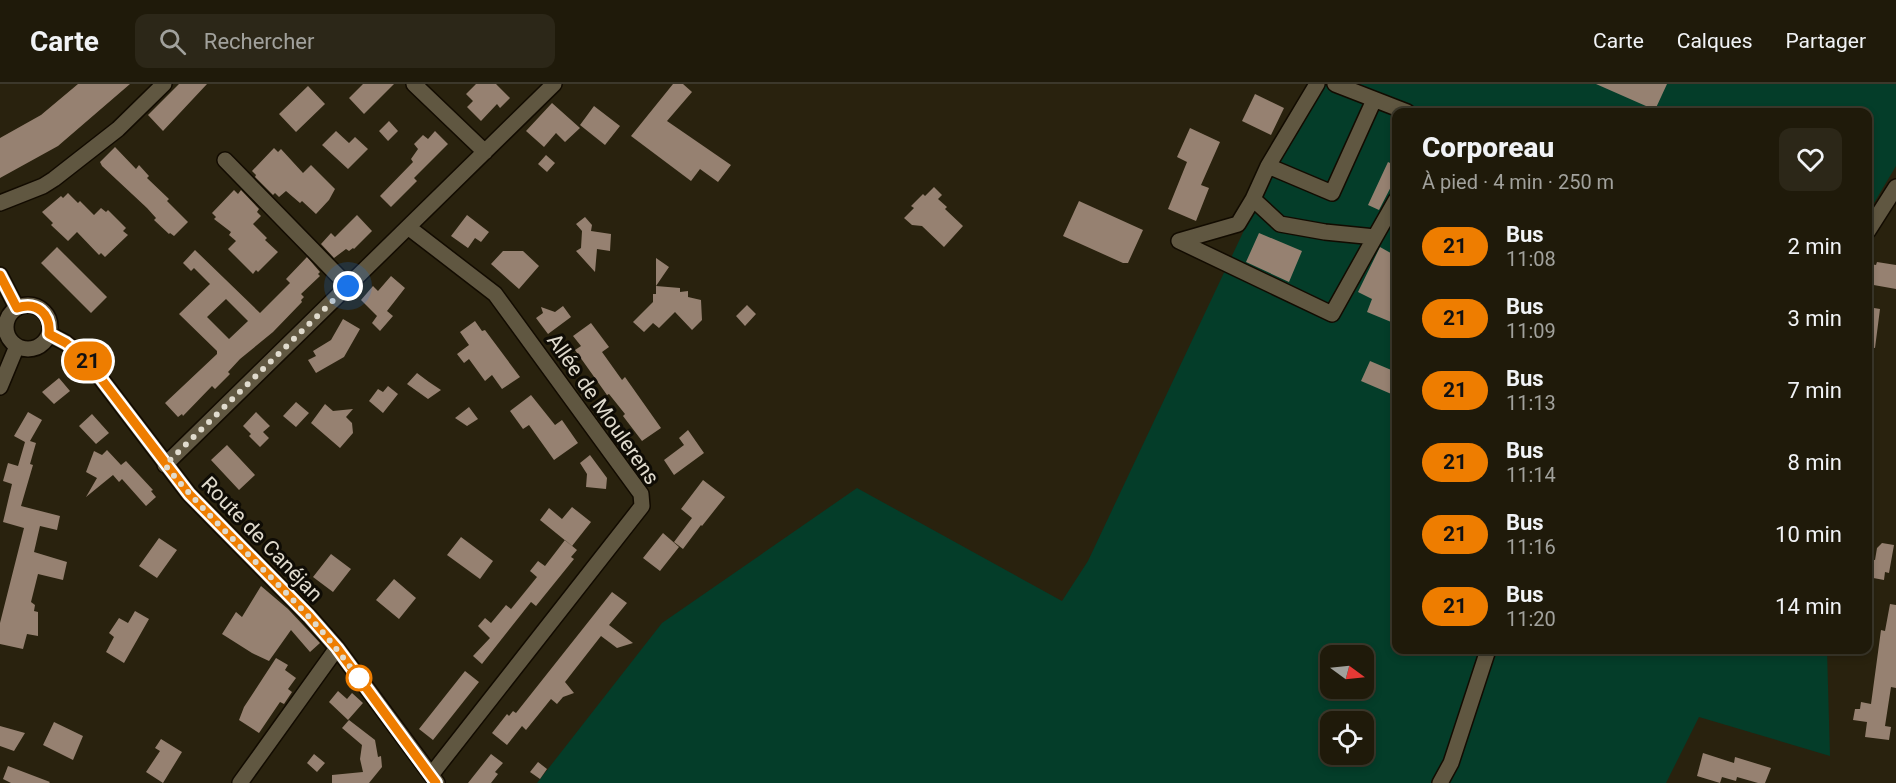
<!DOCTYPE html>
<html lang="fr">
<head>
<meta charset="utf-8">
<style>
  :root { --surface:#1f1a0a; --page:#2c2718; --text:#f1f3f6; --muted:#a1a19c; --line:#3c382b }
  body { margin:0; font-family:Roboto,sans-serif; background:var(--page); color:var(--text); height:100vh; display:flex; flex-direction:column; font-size:22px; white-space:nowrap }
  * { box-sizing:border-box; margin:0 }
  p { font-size:20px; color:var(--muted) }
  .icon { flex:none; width:33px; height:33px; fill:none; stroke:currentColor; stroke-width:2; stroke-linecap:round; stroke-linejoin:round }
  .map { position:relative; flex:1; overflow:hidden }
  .side { position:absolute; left:1392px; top:24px; width:480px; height:546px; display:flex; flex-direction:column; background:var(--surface); border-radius:12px; box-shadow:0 3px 9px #0003,0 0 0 2px var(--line) }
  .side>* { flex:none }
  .badge { padding:0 12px; border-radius:20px; font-size:21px; line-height:39px }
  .needle { width:39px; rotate:105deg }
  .tools { position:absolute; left:1320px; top:561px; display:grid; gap:12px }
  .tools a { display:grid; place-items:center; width:54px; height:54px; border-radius:12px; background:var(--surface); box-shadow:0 3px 9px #0003,0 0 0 2px var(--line); font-size:30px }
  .you { position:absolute; width:30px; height:30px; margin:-15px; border:4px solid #fff; border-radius:50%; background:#1a73e8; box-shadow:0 0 0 9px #1a73e833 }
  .map>.badge { position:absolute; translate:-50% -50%; box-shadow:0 0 0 3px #fff }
  .round { display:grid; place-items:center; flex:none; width:63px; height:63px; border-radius:12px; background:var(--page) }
  .headline { display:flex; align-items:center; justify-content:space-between; height:102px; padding:0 30px }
  h1 { font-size:28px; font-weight:800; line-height:45px }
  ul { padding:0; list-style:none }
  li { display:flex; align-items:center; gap:18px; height:72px; padding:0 30px }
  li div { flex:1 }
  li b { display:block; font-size:22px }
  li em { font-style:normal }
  li .badge { min-width:66px; font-weight:700; text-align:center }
  header { display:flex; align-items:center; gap:36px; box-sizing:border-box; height:84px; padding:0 30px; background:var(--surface); border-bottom:2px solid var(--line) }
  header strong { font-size:28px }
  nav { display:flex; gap:33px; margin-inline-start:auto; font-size:21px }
  .search { width:420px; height:54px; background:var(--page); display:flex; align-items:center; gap:15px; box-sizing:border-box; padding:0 21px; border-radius:12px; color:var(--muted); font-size:22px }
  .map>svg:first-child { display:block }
</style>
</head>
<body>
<header>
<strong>Carte</strong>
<div class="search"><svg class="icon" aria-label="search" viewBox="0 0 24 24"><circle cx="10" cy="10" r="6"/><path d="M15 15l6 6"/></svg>Rechercher</div>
<nav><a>Carte</a><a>Calques</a><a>Partager</a></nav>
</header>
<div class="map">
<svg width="1896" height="699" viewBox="0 0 1896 699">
  <rect width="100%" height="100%" fill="#29220e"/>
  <path fill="#043d29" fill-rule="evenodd" d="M1313,0H1896V82L1868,129V28H1396V566H1827L1830,672L1699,633L1666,699H537L662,539L857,404L1062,517L1088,477ZM1330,572H1364V604H1330ZM1330,638H1364V670H1330Z"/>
  <path fill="#968171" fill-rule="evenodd" d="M78,0H130L58,62L0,94V54L41,31Z
    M179,0H207L163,47L148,31Z
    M363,0H394L364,30L349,14Z
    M476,0H496L510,14L500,24L497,20L481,37L467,23L473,17L466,10Z
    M673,0H683L692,8L667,37L731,81L718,98L700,85L691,97L631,52Z
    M1596,0H1667L1655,26Z
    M308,2L325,20L296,48L279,30Z
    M1255,10L1284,24L1271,51L1242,37Z
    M552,19L580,44L565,58L556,49L544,63L526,47Z
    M594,22L620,42L605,61L580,41Z
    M389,37L398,47L388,57L379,47Z
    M1190,44L1220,58L1201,101L1209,104L1196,137L1168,125L1187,78L1177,73Z
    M336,47L349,59L355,53L368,65L348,85L322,61Z
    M435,47L448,60L414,94L417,97L391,123L380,112L413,78L411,75L418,65L414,60L423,51L428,55Z
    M115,63L136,85L139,81L149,92L147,94L169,115L167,117L188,138L174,152L170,149L169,150L154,136L156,134L147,124L102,82L100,78Z
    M274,64L278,68L281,65L303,89L311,81L335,105L329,116L316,130L302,117L300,119L286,107L279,113L275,109L273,111L255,93L256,91L252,87Z
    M546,71L555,79L547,88L538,80Z
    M1388,78L1396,82V93L1379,126L1368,121Z
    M934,103L942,111L938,115L947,123L945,125L963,142L944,163L922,142L912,141L904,134L914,124L911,122L923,110L925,112Z
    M234,106L238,110L241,106L259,125L257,128L261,132L253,140L267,154L265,156L278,168L258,188L256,186L253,190L228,165L236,157L229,151L231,148L214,135L216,133L212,129Z
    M68,109L78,119L80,117L94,131L101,124L106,128L108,126L126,144L123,147L128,151L105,173L101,169L99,171L77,148L68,157L51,141L53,139L42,128L61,112L63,114Z
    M1079,117L1143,146L1128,179H1123L1063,152Z
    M357,131L372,147L354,165L353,164L349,167L346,165L334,174L321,160L331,149L335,153Z
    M467,131L489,148L481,158L475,154L468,164L451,152Z
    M585,133L592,141L591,147L611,150L610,167L597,165L595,188L576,167L581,164L582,147L576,140Z
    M1259,149L1302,167L1289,198L1246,178Z
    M57,163L107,213L91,229L41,179Z
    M1380,163L1396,172V240L1367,228L1372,215L1358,208Z
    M195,166L260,229L290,199L286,195L307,173L320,188L318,190L320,192L301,210L304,213L301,216L302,218L273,248L240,275L228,288L230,290L215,305L212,302L183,332L182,330L178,333L165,319L217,270V267L179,230L210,200L194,184L191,187L183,179ZM226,215L248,237L229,255L207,233Z
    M503,167H523L539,182L519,205L491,180Z
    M656,174L669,183L656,202L680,204V208L688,207V213L701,216L702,236L692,246L675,228L659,244L653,239L644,248L633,238L653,218V210H656Z
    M1877,178L1896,181V205L1868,200L1870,180L1876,181Z
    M391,192L405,204L387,227L393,232L380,247L372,239L377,232L361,216L373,202L378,207Z
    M747,221L756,230L745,242L736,232Z
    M563,222L571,233L548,250L536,234L543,229L541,223L555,228Z
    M1868,223L1880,225L1875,264L1868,263Z
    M343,235L360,245L344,273L316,289L308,276L316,272L313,267L331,256Z
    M475,237L482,247L485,246L520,293L502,305L492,291L485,297L469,275L464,279L457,270L469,261L460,248Z
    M591,239L609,263L602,268L622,296L625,293L661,344L642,357L623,332L625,330L609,310L607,311L575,266L581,262L573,252Z
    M1370,277L1396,288V312L1361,297Z
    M417,289L429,298L441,306L428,315L407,300Z
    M59,294L70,307L54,320L42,308Z
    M388,302L398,310L383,329L369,317L378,305L383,308Z
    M531,311L555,341L562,336L578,359L554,376L529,341L523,345L510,327Z
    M296,318L309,329L296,343L283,332Z
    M325,320L333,327L353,325L346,333L352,339L353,349L340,364L311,339Z
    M469,323L478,335L467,342L455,334Z
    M28,328L42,336L30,357L36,359L30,380L33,381L21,422L60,432L57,446L40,442L34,468L67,478L63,496L38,490L31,518L35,521L34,527L38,528V552L27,550L23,565L0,560V539L24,444L3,438L12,400L3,397L8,379L18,382L25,358L14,352Z
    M256,328L270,342L263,348L269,354L260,363L249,352L251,350L243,342Z
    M92,330L109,349L96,360L79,342Z
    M688,346L704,369L674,391L664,376L684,361L679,354Z
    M227,361L255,391L239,406L211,376Z
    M107,366L121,381L126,377L153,406L151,407L156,413L146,422L122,395L119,398L113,391L86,413L97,394L86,388L94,367L102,371Z
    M590,371L607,394L606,405L586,403L587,390L580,379Z
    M703,396L725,413L702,442L701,441L683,465L674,458L692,434L681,425Z
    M572,423L591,438L572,462L540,436L549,424L562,435Z
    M663,449L679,463L660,487L643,474Z
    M461,453L493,477L480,495L447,471Z
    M159,454L177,466L157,494L139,482Z
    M565,456L577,466L571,473L574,475L536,522L531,518L482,580L473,572L490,554L478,542L485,534L491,539L506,521L511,525L537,493L530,487L538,477L545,482Z
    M1882,459L1894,461L1889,489L1885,488L1884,496L1868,493V475L1875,476L1877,464Z
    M331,470L351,485L333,508L313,493Z
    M394,495L416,514L399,535L376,516Z
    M261,502L288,525L320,559L310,568L291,546L269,577L252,569L222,550L236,528L242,533Z
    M612,508L627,519L609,541L633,559L617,564L601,552L565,598L574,609L563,613L557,620L551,615L526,646L522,642L507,661L492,649L507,630L509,632L513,627L516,629Z
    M1890,520L1896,521V604L1891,603L1885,642L1891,643L1889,656L1865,653L1867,638L1853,636L1855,625H1860L1861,618L1871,620L1881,546L1885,547Z
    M135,527L149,535L124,579L106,568L114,553L109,549L119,534L128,539Z
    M276,574L288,581L285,586L296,594L288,605L292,608L284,620L280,618L259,649L239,636L244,623Z
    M465,587L479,598L433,656L419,645Z
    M338,607L347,615L352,609L363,619L348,636L329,618Z
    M349,636L375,656L378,673L381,672L382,683L369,699H332V691L363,688L360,675L362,661L342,644Z
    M54,638L83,652L73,676L43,661Z
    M0,642L25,649L14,667L0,662Z
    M161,655L182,668L163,699L146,688L160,667L155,664Z
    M1703,669L1734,679L1735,673L1771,684L1765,699H1758L1737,693L1736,697L1722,693L1720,699L1697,692Z
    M314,670L325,679L317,688L307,679Z
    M491,670L503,679L495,688L498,690L491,699H468Z
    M538,678L547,685L540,695L530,688Z
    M8,682L50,698L49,699H11L3,695Z"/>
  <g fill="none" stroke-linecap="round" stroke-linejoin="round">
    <g stroke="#120b00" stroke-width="18">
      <path id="minor" d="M414,0L485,68
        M1317,0L1268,82L1332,109L1374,16
        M1335,0L1407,28
        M225,76L348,202
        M1268,82L1253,115L1280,140L1325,148L1375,153L1396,116
        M0,119L43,102L54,95L118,45L164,0
        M408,143L495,210L641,410L642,422L431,691
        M1868,147L1896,103
        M1179,157L1332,230L1375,153
        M1179,157L1238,140L1253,115
        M0,191L17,224
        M6 243a22 22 0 1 1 44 0a22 22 0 1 1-44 0Z
        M49,250L66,259L86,275L189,410L309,532L337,564L437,699
        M0,303L17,262
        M165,381L554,0
        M240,699L337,564
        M1440,699L1451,679L1488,566"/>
    </g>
    <use href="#minor" stroke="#605741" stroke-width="15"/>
  </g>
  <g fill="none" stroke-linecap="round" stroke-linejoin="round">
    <g stroke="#fff" stroke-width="14">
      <path id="line" d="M0,191L17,224C37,217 51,230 49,250L66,259L86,275L189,410L309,532L337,564L436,699"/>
    </g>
    <use href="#line" stroke="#ee7d00" stroke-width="9"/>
    <path stroke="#e0dbce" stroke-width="6" stroke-dasharray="0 10.8" d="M348,202L165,381C209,435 262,482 310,534C328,553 343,574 359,594"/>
  </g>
  <circle fill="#fff" stroke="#ee7d00" stroke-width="3" cx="359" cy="594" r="12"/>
  <g text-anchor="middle" stroke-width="6" stroke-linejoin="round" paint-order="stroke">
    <g font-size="21" fill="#e0dbce" stroke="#0f0c05">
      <text transform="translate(603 325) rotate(55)" y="7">Allée de Moulerens</text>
      <text transform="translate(262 455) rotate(46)" y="7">Route de Canéjan</text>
    </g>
  </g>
</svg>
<div class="tools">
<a><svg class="needle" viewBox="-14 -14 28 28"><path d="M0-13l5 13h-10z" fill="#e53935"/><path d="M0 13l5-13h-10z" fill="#a1a19c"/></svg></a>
<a><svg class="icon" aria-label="locate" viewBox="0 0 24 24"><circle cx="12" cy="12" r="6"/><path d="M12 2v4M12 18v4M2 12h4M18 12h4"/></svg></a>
</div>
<div class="you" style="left:348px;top:202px"></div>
<b class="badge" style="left:88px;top:277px;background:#ee7d00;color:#111">21</b>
<section class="side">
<div class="headline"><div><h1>Corporeau</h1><p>À pied · 4 min · 250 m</p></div><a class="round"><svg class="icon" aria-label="heart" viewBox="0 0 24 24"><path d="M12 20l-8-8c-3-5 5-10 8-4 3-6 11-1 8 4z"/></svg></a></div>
<ul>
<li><span class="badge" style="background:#ee7d00;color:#111">21</span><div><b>Bus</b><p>11:08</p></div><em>2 min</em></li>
<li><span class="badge" style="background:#ee7d00;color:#111">21</span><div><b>Bus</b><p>11:09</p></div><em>3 min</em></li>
<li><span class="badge" style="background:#ee7d00;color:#111">21</span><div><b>Bus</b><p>11:13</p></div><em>7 min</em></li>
<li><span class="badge" style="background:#ee7d00;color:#111">21</span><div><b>Bus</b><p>11:14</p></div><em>8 min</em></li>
<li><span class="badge" style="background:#ee7d00;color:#111">21</span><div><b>Bus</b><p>11:16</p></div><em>10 min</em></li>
<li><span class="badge" style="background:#ee7d00;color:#111">21</span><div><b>Bus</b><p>11:20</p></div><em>14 min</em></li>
</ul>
</section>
</div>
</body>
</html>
